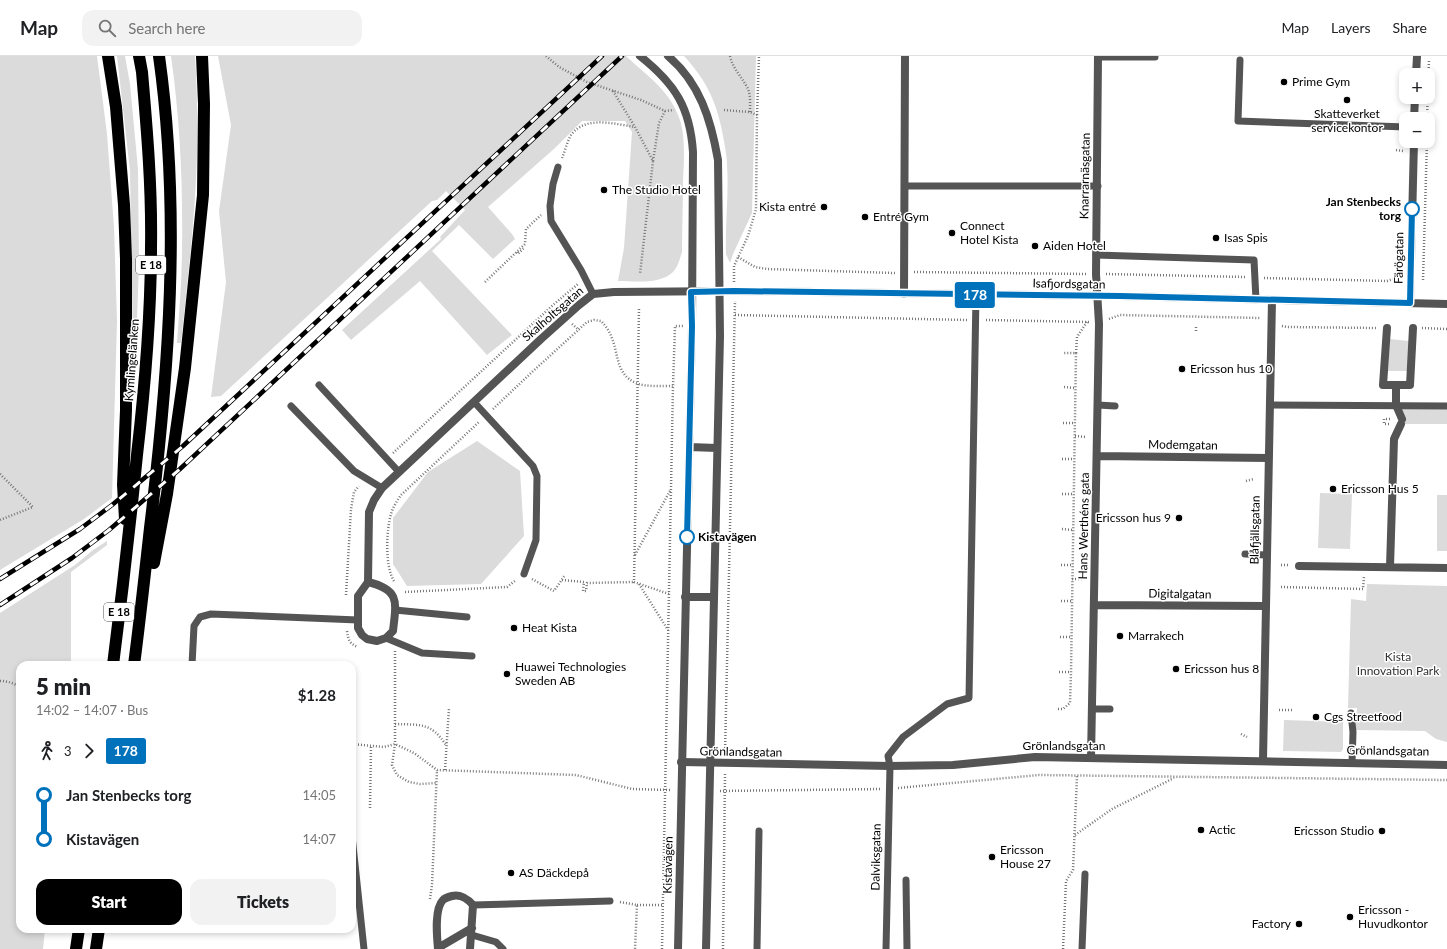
<!DOCTYPE html>
<html lang="en">
<head>
<meta charset="utf-8">
<style>
  :root { --surface:#fff; --page:#f2f2f2; --text:#202124; --muted:#757577; --line:#e0e0e0; --accent:#000 }
  body { margin:0; font-family:Lato,sans-serif; background:var(--page); color:var(--text); height:100vh; display:flex; flex-direction:column; font-size:15px; white-space:nowrap }
  * { box-sizing:border-box; margin:0 }
  p { font-size:13px; color:var(--muted) }
  .icon { flex:none; width:22px; height:22px; fill:none; stroke:currentColor; stroke-width:2; stroke-linecap:round; stroke-linejoin:round }
  .map { position:relative; flex:1; overflow:hidden }
  .sheet { position:absolute; left:16px; top:605px; width:340px; height:272px; display:flex; flex-direction:column; background:var(--surface); border-radius:12px; box-shadow:0 2px 6px #0003 }
  .sheet>* { flex:none }
  .badge { padding:0 8px; border-radius:3px; font-size:14px; line-height:26px }
  .controls { position:absolute; left:1399px; top:12px; display:grid; gap:8px }
  .controls a { display:grid; place-items:center; width:36px; height:36px; border-radius:8px; background:var(--surface); box-shadow:0 2px 6px #0003; font-size:20px }
  .map>.badge { position:absolute; translate:-50% -50%; box-shadow:0 0 0 2px #fff }
  .legs { display:flex; align-items:center; gap:6px; height:44px; padding:0 20px; font-size:13px }
  .legs p { margin-inline-start:auto }
  .summary { display:flex; align-items:center; justify-content:space-between; height:68px; padding:0 20px }
  h1 { font-size:22px; font-weight:800; line-height:30px }
  .cta { display:flex; gap:8px; margin-top:auto; padding:8px 20px }
  .cta a { flex:1; height:46px; border-radius:12px; background:var(--accent); color:#fff; font-size:16px; font-weight:800; line-height:46px; text-align:center }
  .cta a+a { background:var(--page); color:var(--text) }
  ul { padding:0 20px; list-style:none }
  li { display:flex; align-items:center; gap:14px; height:44px; font-size:15px }
  li i { display:grid; place-items:center; width:6px; height:100%; margin:0 5px; background:currentColor }
  li i::after { content:''; width:10px; height:10px; margin:-5px; border:3px solid; border-radius:50%; background:var(--surface) }
  li p { margin-inline-start:auto }
  li:first-child i { background:linear-gradient(#0000 50%,currentColor 0) }
  li:last-child i { background:linear-gradient(currentColor 50%,#0000 0) }
  header { display:flex; align-items:center; gap:24px; box-sizing:border-box; height:56px; padding:0 20px; background:var(--surface); border-bottom:1px solid var(--line) }
  header strong { font-size:19px }
  nav { display:flex; gap:22px; margin-inline-start:auto; font-size:14px }
  .search { width:280px; height:36px; background:var(--page); display:flex; align-items:center; gap:10px; box-sizing:border-box; padding:0 14px; border-radius:12px; color:var(--muted); font-size:15px }
  .map>svg:first-child { display:block }
</style>
</head>
<body>
<header>
<strong>Map</strong>
<div class="search"><svg class="icon" aria-label="search" viewBox="0 0 24 24"><circle cx="10" cy="10" r="6"/><path d="M15 15l6 6"/></svg>Search here</div>
<nav><a>Map</a><a>Layers</a><a>Share</a></nav>
</header>
<div class="map">
<svg width="1447" height="893" viewBox="0 0 1447 893">
  <rect width="100%" height="100%" fill="#fff"/>
  <path fill="#dbdbdb" d="M0,0H97L107,78L114,171L117,265L112,442L84,463L0,514Z
    M117,0H125L130,28L138,113L139,209L136,292H133L130,115Z
    M171,0H195C196,18 197,37 197,55C199,133 189,210 181,287H177C179,256 182,224 182,192C183,128 180,64 171,0Z
    M218,0H626C645,18 668,33 678,59C686,77 684,105 683,125C683,149 682,172 682,196C680,202 678,211 673,216C659,229 635,225 618,225L624,192L632,76L625,65H582L555,92L488,151L512,178L515,183L493,203L459,169L432,195L512,279L487,299L420,225L351,284L342,274L441,183L440,181L465,154L446,135L437,144L432,145L221,340L211,341L226,226L219,155L231,69Z
    M684,0H756L752,157L733,198L730,207L726,198C725,168 729,138 727,109C727,101 725,92 724,85C718,49 708,26 684,0Z
    M1390,283L1409,285V315H1388Z
    M1396,349L1447,350V368H1401Z
    M477,385L520,415L524,480L481,528L407,530L393,508V462L428,416Z
    M1320,437L1352,438L1350,493L1318,492Z
    M1437,439H1447V495H1437Z
    M107,485V489L71,516V609H20V873H45L43,893H0V557L75,509L93,494Z
    M1367,528L1447,530V686L1436,683L1425,675L1355,674L1357,652H1348L1351,543L1366,545Z
    M1284,664L1343,666V693L1341,696L1283,695Z"/>
  <g fill="none" stroke-linecap="round" stroke-linejoin="round">
    <path stroke="#767676" stroke-width="2.5" stroke-dasharray="1 2" stroke-linecap="butt" d="M546,0L559,11L587,26L641,44L665,55L674,54
      M730,0C733,13 741,20 747,31C751,38 750,47 750,56
      M613,35L635,71L653,105L640,218
      M724,54L750,56L757,59L756,153L748,180L734,210V226
      M757,59L759,0
      M1427,63L1429,4
      M1396,94L1403,95
      M562,102C565,95 567,86 571,79C586,59 614,68 635,71
      M653,105L659,67L665,55
      M1394,164H1401
      M517,196L518,198L524,192
      M738,201L755,211L767,213L895,217
      M914,216L1087,218
      M1106,218L1245,221
      M1264,222L1387,225L1393,223
      M1423,224L1427,85
      M485,226L525,188L526,173L541,159
      M639,253L634,526L669,538
      M735,259L967,264
      M1109,263L1120,259L1261,262
      M986,264L1089,266
      M572,268L579,274
      M1282,270L1287,271L1377,272
      M1422,272L1447,273
      M1196,275V269
      M1076,297L1077,281L1087,266
      M1064,331L1075,332
      M493,353L531,317L587,266L594,264L601,265C605,269 609,274 611,280C619,297 615,318 636,327C644,331 663,330 673,330
      M1063,367H1075
      M1389,368H1384V363H1391
      M1075,380L1086,381
      M393,397L553,249L578,228
      M1062,403H1074
      M0,418L33,451L0,464
      M1246,425L1254,423
      M1062,438H1074
      M1062,473L1073,474
      M635,499L671,433
      M1061,509H1072
      M1281,509H1289
      M532,523L554,535L565,519
      M1072,523H1084
      M562,524L584,526L583,535H586L587,527L634,526
      M394,525C385,511 386,475 391,458C393,451 397,445 401,439L479,366
      M639,528L668,574
      M1281,531L1363,533L1364,521
      M405,536L507,531L516,524
      M346,539L351,453L354,436L359,430
      M1061,545H1072
      M347,575C348,584 350,588 358,591
      M1060,581H1071
      M395,595V688L392,709L397,719L409,726L420,728L436,727
      M1059,616H1070
      M0,625C7,625 15,627 20,632
      M1058,653H1063L1070,647L1071,616L1076,297H1064
      M1279,654H1293
      M395,668C420,669 431,666 446,689
      M1241,678L1247,681
      M352,688L384,691L395,688L414,697L437,714L576,719L632,733L671,734
      M725,698L735,245
      M445,714L449,652
      M898,732L1039,719L1447,724
      M720,735L881,733
      M370,752L371,690
      M1075,779L1112,753L1174,722
      M430,843L432,829L437,714
      M620,846L637,849L635,893
      M637,849H663
      M662,893L673,330L675,270H683
      M723,893L725,717
      M1063,893L1066,825L1073,814L1077,720"/>
    <path stroke="#545454" stroke-width="7" d="M1098,1H1155
      M1240,4L1238,65L1406,71
      M558,111L553,128L550,150L551,165L581,214L593,238
      M905,130H1098
      M1096,199L1254,204L1256,244
      M319,329L399,416
      M474,346L533,410L537,420L536,484L524,518
      M1098,349L1115,350
      M1270,349L1447,350
      M291,350L354,415L382,432
      M1245,498L1266,499
      M395,554L467,561
      M386,582L422,597L472,600
      M192,609L194,570L200,561L211,558L358,564
      M1092,653H1110
      M1351,657L1353,676L1352,707
      M352,780L364,893
      M906,824L907,893
      M473,849L610,845
      M472,879L496,886L503,893
      M757,893L759,775
      M886,893L890,710L888,700L903,681L947,648L969,642L976,239
      M1082,893L1085,818"/>
    <path stroke="#545454" stroke-width="8" d="M1387,272L1383,329H1396
      M1402,363L1396,349V329H1410L1413,272
      M1299,510L1447,512
      M1390,511L1394,383L1401,368"/>
    <path stroke="#545454" stroke-width="8" d="M1416,19L1417,0
      M1414,63L1415,41
      M904,238L905,0
      M1410,247L1414,85
      M1097,400L1268,402
      M368,526C401,534 396,547 393,575L386,582L377,585L367,583L362,579L358,572V540L368,526L369,456L374,444L382,432L541,283L579,249L593,238L614,236L734,235L1120,240L1447,248
      M1094,549L1266,550
      M1091,702L1099,268L1096,218L1098,0
      M1263,704L1272,244
      M681,706L890,710L953,709L1035,701L1447,709
      M438,892L472,872
      M438,893C437,881 434,853 443,844C445,842 448,841 452,840C460,838 468,843 473,849L470,893"/>
    <path stroke="#545454" stroke-width="8" d="M640,0C675,28 690,51 693,96L692,270L678,893
      M668,0C700,27 711,64 718,104L720,280L706,893
      M689,391L717,392
      M685,541H714"/>
    <path stroke="#000" stroke-width="12" d="M108,0L116,51L124,149L126,203V354L123,429L125,463
      M154,507L167,438L185,312L203,139L204,48L202,0
      M113,609C122,539 130,469 137,399C145,330 151,260 151,191C152,132 147,74 142,16L139,0
      M134,609C140,563 145,517 150,472C169,315 181,157 159,0
      M76,893L79,873
      M96,893L99,873"/>
    <g stroke="#000" stroke-width="4.5">
      <path id="rail" d="M0,523L80,473L112,449L183,390L602,0
        M0,549L72,502L109,474L180,413L622,0"/>
    </g>
    <use href="#rail" stroke="#fff" stroke-width="3" stroke-dasharray="9" stroke-linecap="butt"/>
  </g>
  <g fill="none" stroke-linecap="round" stroke-linejoin="round">
    <g stroke="#fff" stroke-width="9">
      <path id="line-1" d="M687,481L692,270L691,236L734,235L1120,240L1410,247L1412,153"/>
    </g>
    <use href="#line-1" stroke="#0072bc" stroke-width="6"/>
  </g>
  <g fill="#000" stroke="#fff" stroke-width="1.5">
    <circle cx="1284" cy="26" r="4"/>
    <circle cx="1347" cy="44" r="4"/>
    <circle cx="604" cy="134" r="4"/>
    <circle cx="824" cy="151" r="4"/>
    <circle cx="865" cy="161" r="4"/>
    <circle cx="952" cy="177" r="4"/>
    <circle cx="1216" cy="182" r="4"/>
    <circle cx="1035" cy="190" r="4"/>
    <circle cx="1182" cy="313" r="4"/>
    <circle cx="1333" cy="433" r="4"/>
    <circle cx="1179" cy="462" r="4"/>
    <circle cx="514" cy="572" r="4"/>
    <circle cx="1120" cy="580" r="4"/>
    <circle cx="1176" cy="613" r="4"/>
    <circle cx="507" cy="618" r="4"/>
    <circle cx="1316" cy="661" r="4"/>
    <circle cx="1201" cy="774" r="4"/>
    <circle cx="1382" cy="775" r="4"/>
    <circle cx="992" cy="801" r="4"/>
    <circle cx="511" cy="817" r="4"/>
    <circle cx="1350" cy="861" r="4"/>
    <circle cx="1299" cy="868" r="4"/>
  </g>
  <g fill="#fff" stroke="#0072bc" stroke-width="2">
    <circle cx="1412" cy="153" r="7"/>
    <circle cx="687" cy="481" r="7"/>
  </g>
  <g text-anchor="middle" stroke-width="3" stroke-linejoin="round" paint-order="stroke">
    <g fill="#fff" stroke="#4c4c4c" stroke-width="1">
      <rect x="136" y="200" width="30" height="18" rx="3"/>
      <rect x="104" y="547" width="30" height="18" rx="3"/>
    </g>
    <g font-size="11" font-weight="bold" fill="#000">
      <text x="151" y="213">E 18</text>
      <text x="119" y="560">E 18</text>
    </g>
    <g font-size="12" fill="#000" stroke="#fff" text-anchor="start">
      <text x="1292" y="30">Prime Gym</text>
      <text x="1347" y="62" text-anchor="middle">Skatteverket<tspan x="1347" dy="14">servicekontor</tspan></text>
      <text x="612" y="138">The Studio Hotel</text>
      <text x="816" y="155" text-anchor="end">Kista entré</text>
      <text x="873" y="165">Entré Gym</text>
      <text x="960" y="174">Connect<tspan x="960" dy="14">Hotel Kista</tspan></text>
      <text x="1224" y="186">Isas Spis</text>
      <text x="1043" y="194">Aiden Hotel</text>
      <text x="1190" y="317">Ericsson hus 10</text>
      <text x="1341" y="437">Ericsson Hus 5</text>
      <text x="1171" y="466" text-anchor="end">Ericsson hus 9</text>
      <text x="522" y="576">Heat Kista</text>
      <text x="1128" y="584">Marrakech</text>
      <text x="515" y="615">Huawei Technologies<tspan x="515" dy="14">Sweden AB</tspan></text>
      <text x="1184" y="617">Ericsson hus 8</text>
      <text x="1324" y="665">Cgs Streetfood</text>
      <text x="1209" y="778">Actic</text>
      <text x="1374" y="779" text-anchor="end">Ericsson Studio</text>
      <text x="1000" y="798">Ericsson<tspan x="1000" dy="14">House 27</tspan></text>
      <text x="519" y="821">AS Däckdepå</text>
      <text x="1358" y="858">Ericsson -<tspan x="1358" dy="14">Huvudkontor</tspan></text>
      <text x="1291" y="872" text-anchor="end">Factory</text>
    </g>
    <g font-size="12" fill="#000" stroke="#fff">
      <text transform="translate(1085 120) rotate(-89)" y="4">Knarrarnäsgatan</text>
      <text transform="translate(1399 202) rotate(-89)" y="4">Färögatan</text>
      <text transform="translate(1069 228) rotate(1)" y="4">Isafjordsgatan</text>
      <text transform="translate(553 258) rotate(-41)" y="4">Skalholtsgatan</text>
      <text transform="translate(132 304) rotate(-86)" y="4">Kymlingelänken</text>
      <text transform="translate(1183 389) rotate(1)" y="4">Modemgatan</text>
      <text transform="translate(1084 470) rotate(-89)" y="4">Hans Werthéns gata</text>
      <text transform="translate(1255 474) rotate(-89)" y="4">Blåfjällsgatan</text>
      <text transform="translate(1180 538) rotate(1)" y="4">Digitalgatan</text>
      <text x="1064" y="694">Grönlandsgatan</text>
      <text transform="translate(1388 695) rotate(1)" y="4">Grönlandsgatan</text>
      <text transform="translate(741 696) rotate(1)" y="4">Grönlandsgatan</text>
      <text transform="translate(876 801) rotate(-89)" y="4">Dalviksgatan</text>
      <text transform="translate(668 809) rotate(-89)" y="4">Kistavägen</text>
    </g>
    <g font-size="12" font-weight="bold" fill="#000" stroke="#fff" text-anchor="end">
      <text x="1401" y="150">Jan Stenbecks<tspan x="1401" dy="14">torg</tspan></text>
      <text x="698" y="485" text-anchor="start">Kistavägen</text>
    </g>
    <g font-size="12" fill="#323232" stroke="#fff">
      <text x="1398" y="605">Kista<tspan x="1398" dy="14">Innovation Park</tspan></text>
    </g>
  </g>
</svg>
<div class="controls">
<a>+</a>
<a>−</a>
</div>
<b class="badge" style="left:975px;top:239px;background:#0072bc;color:#fff">178</b>
<section class="sheet">
<div class="summary"><div><h1>5 min</h1><p>14:02 – 14:07 · Bus</p></div><b>$1.28</b></div>
<div class="legs"><svg class="icon" aria-label="walk" viewBox="0 0 24 24"><circle cx="13" cy="4" r="2"/><path d="M13 8l-2 6 4 7M11 14l-3 7M7 12l3-4h3l4 4"/></svg>3<svg class="icon" aria-label="forward" viewBox="0 0 24 24"><path d="M9 5l7 7-7 7"/></svg><b class="badge" style="background:#0072bc;color:#fff">178</b></div>
<ul>
<li><i style="color:#0072bc"></i><b>Jan Stenbecks torg</b><p>14:05</p></li>
<li><i style="color:#0072bc"></i><b>Kistavägen</b><p>14:07</p></li>
</ul>
<div class="cta"><a>Start</a><a>Tickets</a></div>
</section>
</div>
</body>
</html>
